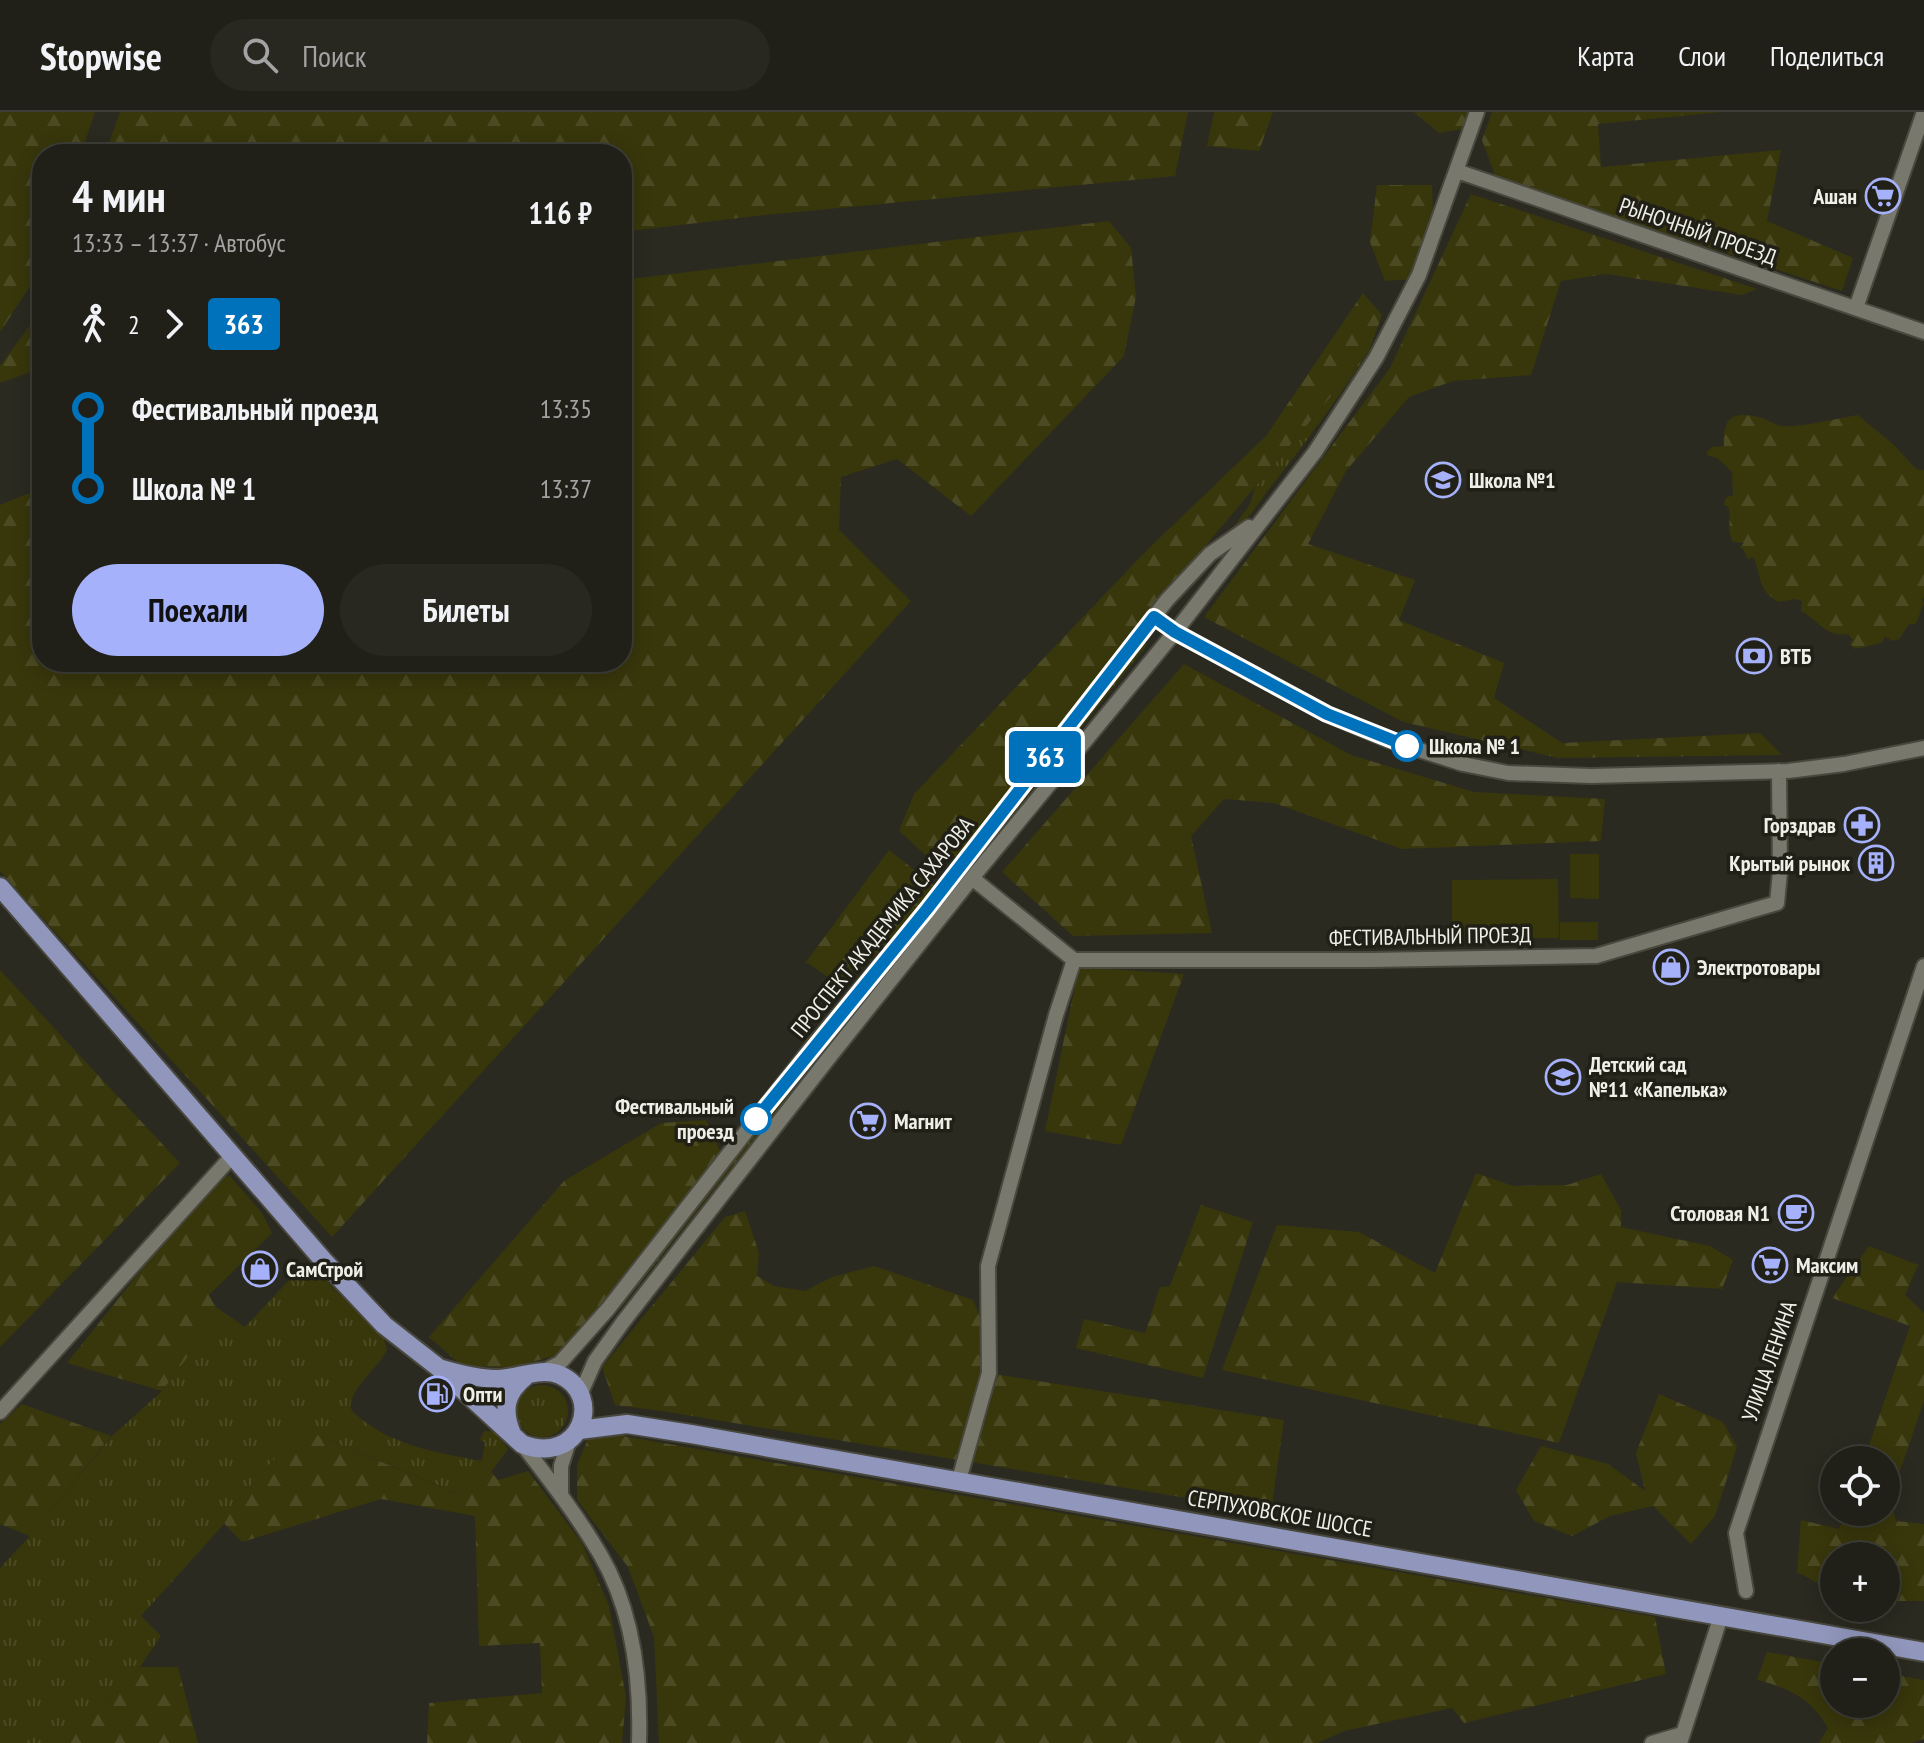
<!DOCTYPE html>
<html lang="ru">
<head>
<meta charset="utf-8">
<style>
  :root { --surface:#202018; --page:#282821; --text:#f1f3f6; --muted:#a2a3a2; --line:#3d3e37; --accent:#a6b1fc }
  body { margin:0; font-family:"PT Sans Narrow",sans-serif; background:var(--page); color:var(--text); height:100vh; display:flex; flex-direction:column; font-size:30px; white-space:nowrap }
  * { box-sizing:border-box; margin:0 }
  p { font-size:26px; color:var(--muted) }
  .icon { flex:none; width:44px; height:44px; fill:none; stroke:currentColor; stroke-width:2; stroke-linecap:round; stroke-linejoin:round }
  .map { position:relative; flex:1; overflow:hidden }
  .side { position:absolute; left:32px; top:32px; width:600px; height:528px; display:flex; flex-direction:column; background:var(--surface); border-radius:32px; box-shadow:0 4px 20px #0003,0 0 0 2px var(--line) }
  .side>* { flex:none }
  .badge { padding:0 16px; border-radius:6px; font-size:28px; line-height:52px }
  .buttons { position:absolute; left:1820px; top:1334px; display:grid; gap:16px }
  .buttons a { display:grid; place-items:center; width:80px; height:80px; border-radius:50%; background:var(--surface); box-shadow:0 4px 20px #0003,0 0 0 2px var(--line); font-size:40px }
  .map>.badge { position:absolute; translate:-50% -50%; box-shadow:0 0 0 4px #fff }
  .legs { display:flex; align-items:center; gap:12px; height:88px; padding:0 40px; font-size:26px }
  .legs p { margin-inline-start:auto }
  .head { display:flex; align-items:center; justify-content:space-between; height:136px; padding:0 40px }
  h1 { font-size:44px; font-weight:800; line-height:60px }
  .button { display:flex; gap:16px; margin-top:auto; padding:16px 40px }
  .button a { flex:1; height:92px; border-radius:48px; background:var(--accent); color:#111; font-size:32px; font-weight:800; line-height:92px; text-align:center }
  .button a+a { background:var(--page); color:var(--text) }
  ul { padding:0 40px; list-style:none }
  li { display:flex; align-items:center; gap:28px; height:80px; font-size:30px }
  li i { display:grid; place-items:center; width:12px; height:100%; margin:0 10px; background:currentColor }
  li i::after { content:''; width:20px; height:20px; margin:-10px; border:6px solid; border-radius:50%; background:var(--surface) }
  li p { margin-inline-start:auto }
  li:first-child i { background:linear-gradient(#0000 50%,currentColor 0) }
  li:last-child i { background:linear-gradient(currentColor 50%,#0000 0) }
  header { display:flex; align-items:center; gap:48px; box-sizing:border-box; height:112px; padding:0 40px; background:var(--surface); border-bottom:2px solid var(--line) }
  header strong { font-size:38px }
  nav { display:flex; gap:44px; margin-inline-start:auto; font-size:28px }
  .search { width:560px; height:72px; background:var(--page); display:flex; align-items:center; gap:20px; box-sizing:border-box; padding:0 28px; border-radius:44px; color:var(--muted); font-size:30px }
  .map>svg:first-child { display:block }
</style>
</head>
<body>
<header>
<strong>Stopwise</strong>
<div class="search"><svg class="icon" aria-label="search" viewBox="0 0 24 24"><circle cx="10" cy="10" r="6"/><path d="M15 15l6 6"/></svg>Поиск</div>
<nav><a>Карта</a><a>Слои</a><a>Поделиться</a></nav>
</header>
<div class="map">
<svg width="1924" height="1631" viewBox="0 0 1924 1631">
  <defs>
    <pattern id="grass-tufts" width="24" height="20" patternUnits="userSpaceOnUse" patternTransform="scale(2)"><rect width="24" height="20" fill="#38360b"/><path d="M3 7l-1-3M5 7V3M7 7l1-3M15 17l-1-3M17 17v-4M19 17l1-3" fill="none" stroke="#4b4a23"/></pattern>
    <pattern id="forest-firs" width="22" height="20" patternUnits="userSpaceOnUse" patternTransform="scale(2)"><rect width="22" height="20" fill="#38360b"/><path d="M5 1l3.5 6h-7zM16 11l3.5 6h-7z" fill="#4b4a23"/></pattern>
  </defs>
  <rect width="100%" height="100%" fill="#2a2a20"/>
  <path fill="url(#grass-tufts)" d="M1369,239C1338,287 1304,333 1269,377C1258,391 1247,412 1231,419L1250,392L1255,375Z
    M1144,530L1147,533L1065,636L1062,633Z
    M1052,646L1055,649L939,796L936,793Z
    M925,806L928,808L827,936L824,933Z
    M788,976L792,979L620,1197L617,1194Z
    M312,1156L319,1158L330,1173L384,1226L387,1238C377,1257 357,1270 351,1290C349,1297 353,1300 359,1305C393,1334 439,1341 482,1349L485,1330L480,1328L484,1319L495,1320L508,1337L491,1360L457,1381L302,1317L220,1407L224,1412L141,1504L161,1524L140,1555L65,1631H0V1456L30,1424L111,1325L162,1279L202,1226L216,1195L245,1215L293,1164L302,1157Z
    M516 1299a26 26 0 1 1 52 0a26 26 0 1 1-52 0Z"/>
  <path fill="url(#forest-firs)" d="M0,0H95L81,42H42V156L0,220Z
    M120,0H1188L1175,64L765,103L622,120V42H105Z
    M1214,0H1273L1259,39L1207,34Z
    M1414,0H1474L1468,16L1439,21Z
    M1492,0H1722L1598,12L1601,55L1781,38L1767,109L1853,146L1842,179L1496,66L1482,28Z
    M1377,73H1432L1434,125L1414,167L1385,169L1370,130Z
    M1471,82L1757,177L1742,183L1606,162L1561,169L1531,263L1453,269L1409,285L1346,359L1308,432L1415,468L1399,508L1504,551L1494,586L1562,631L1760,621L1782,643L1558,646L1403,610L1204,505L1390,256Z
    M1109,109L1131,136L1136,185L1124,244L971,404L897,347L841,365L839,418L911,489L332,1125L0,759V393L42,376V550H622V168Z
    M1363,181L1382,203L1369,239L1202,438L959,744L928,745L899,719L914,682L1147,438L1266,324Z
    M42,197V256L0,271V254Z
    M1858,303L1894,333L1916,357L1924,358V486L1922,487L1924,492C1919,497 1921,505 1915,512H1909L1899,527L1893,529L1885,525L1881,531L1855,537L1850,532L1853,528L1848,522C1826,526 1816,506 1801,499L1802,489L1795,487L1778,490C1755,474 1764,468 1753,445L1748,447L1743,437L1739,436L1744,431L1733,430C1726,419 1732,407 1728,394H1725L1724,391L1726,386L1733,383L1732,360L1717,346L1709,344L1706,341L1712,335L1724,334C1723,309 1729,298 1758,305C1766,306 1774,313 1782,314C1799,316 1839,306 1858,303Z
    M1184,552L1351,643L1474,680L1605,687L1601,729L1402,737L1274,691L1224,687L1191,724L1212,821L1073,824L1002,760Z
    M889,738L941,779L843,875L806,850Z
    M1079,855L1184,862L1121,1033L1045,1019Z
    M0,858L180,1051L0,1235Z
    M706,1008L720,1039L597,1203L562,1242L508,1256L461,1253L429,1225L564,1069L661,1011Z
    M1476,1061L1513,1074L1567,1073L1601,1062L1621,1098V1115L1710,1134L1733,1148L1722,1177L1617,1170L1559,1331L1222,1258L1277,1113L1359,1120L1435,1161Z
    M229,1063L262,1101L272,1121L209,1183L216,1195L202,1226L162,1279L67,1251L210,1072Z
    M1201,1093L1253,1110L1203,1266L1076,1236L1084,1207L1145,1221L1160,1175L1170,1174Z
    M745,1099L759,1141L757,1164L774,1174L805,1179L832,1165L874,1154L973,1188L982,1209V1260L1284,1308L1271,1400L662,1299L615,1293L602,1255L725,1105Z
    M1869,1134L1918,1153L1905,1183L1924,1201V1289L1890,1388L1896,1409L1924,1412V1489H1886V1444H1834V1480L1797,1460L1801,1408L1839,1417L1846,1400H1886V1348H1864L1910,1214L1832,1186Z
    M1659,1282L1723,1310L1737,1335L1715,1404L1691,1432L1653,1394L1610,1404L1572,1424L1534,1409L1516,1378L1541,1334L1608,1352L1645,1379L1636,1341Z
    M22,1292L111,1324L30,1424L0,1412V1312Z
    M302,1317L456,1381L491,1360L498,1368L528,1359L582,1431L609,1494L626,1585L622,1631H427L429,1591L542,1581L540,1531L479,1534L475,1404L381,1387L242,1430L220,1407Z
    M623,1324L1655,1505L1666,1562L1464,1611L1452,1596L1344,1619L1318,1631H659L654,1525L628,1455L577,1388V1353L588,1327Z
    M1767,1540L1834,1552V1592H1886V1561L1924,1568V1627L1911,1631H1819L1828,1616C1811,1586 1789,1576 1757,1568Z
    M140,1555H178L198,1631H65Z"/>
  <path fill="#38360b" d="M1570,742H1599V787L1570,786Z
    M1558,767L1559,826L1452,827V768Z
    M1560,810H1598V828H1560Z"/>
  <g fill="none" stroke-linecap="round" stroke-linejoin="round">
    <g stroke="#48483f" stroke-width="18">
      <path id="minor" d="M1457,59L1924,220
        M1856,196L1924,0
        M1154,505L1175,520L1327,602L1388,628L1463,652L1508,661L1591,664L1788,659L1844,652L1924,636
        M972,766L1074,848H1370L1596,844L1777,791L1780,760L1779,659
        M544,1259L560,1251L608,1197L812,935L927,797L1167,488L1210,442L1249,415
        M580,1283L595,1249L623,1210L828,947L972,766L1175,520L1315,340L1376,246L1419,163L1477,0
        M0,1300L233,1043
        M522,1332C549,1367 577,1403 600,1442C633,1498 641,1567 639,1631
        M959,1368L989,1261L988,1154L1056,903L1074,848
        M561,1382V1354L569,1329
        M1746,1479L1736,1421L1924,854
        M1652,1631L1682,1622
        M1680,1631L1721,1504"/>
    </g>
    <g stroke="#48483f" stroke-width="22">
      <path id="major" d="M0,775L323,1148L384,1213L439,1256L522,1332C581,1355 605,1283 560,1263C542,1255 519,1266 499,1267C479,1267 459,1262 439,1256
        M579,1318L627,1312L691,1322L1924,1540
        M512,1322C502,1298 505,1281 526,1264"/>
    </g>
    <use href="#minor" stroke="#78786c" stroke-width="14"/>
    <use href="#major" stroke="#9197bc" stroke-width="18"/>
  </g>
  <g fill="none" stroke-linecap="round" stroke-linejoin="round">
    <g stroke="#fff" stroke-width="18">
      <path id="line-1" d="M756,1007L927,797L1154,505L1175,520L1327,602L1407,634"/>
    </g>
    <use href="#line-1" stroke="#0072bc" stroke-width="12"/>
  </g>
  <defs>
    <g id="supermarket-ring" transform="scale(1.8)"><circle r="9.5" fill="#212017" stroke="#a6b1fc" stroke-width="1.5"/><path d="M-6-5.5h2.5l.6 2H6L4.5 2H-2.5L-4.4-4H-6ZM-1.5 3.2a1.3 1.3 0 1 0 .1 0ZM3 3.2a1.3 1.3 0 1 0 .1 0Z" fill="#a6b1fc"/></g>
    <g id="school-ring" transform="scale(1.8)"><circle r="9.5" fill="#212017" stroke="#a6b1fc" stroke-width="1.5"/><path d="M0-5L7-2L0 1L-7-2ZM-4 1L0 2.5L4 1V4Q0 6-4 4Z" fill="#a6b1fc"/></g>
    <g id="bank-ring" transform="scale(1.8)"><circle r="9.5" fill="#212017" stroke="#a6b1fc" stroke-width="1.5"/><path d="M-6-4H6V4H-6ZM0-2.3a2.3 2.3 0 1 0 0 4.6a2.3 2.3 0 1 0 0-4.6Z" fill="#a6b1fc"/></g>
    <g id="pharmacy-ring" transform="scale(1.8)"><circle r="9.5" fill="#212017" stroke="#a6b1fc" stroke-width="1.5"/><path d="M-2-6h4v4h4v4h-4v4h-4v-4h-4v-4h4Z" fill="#a6b1fc"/></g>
    <g id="building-ring" transform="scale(1.8)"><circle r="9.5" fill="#212017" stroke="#a6b1fc" stroke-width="1.5"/><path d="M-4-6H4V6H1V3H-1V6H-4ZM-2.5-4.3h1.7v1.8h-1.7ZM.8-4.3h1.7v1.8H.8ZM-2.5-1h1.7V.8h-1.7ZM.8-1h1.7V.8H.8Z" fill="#a6b1fc"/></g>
    <g id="shop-ring" transform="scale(1.8)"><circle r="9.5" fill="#212017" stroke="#a6b1fc" stroke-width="1.5"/><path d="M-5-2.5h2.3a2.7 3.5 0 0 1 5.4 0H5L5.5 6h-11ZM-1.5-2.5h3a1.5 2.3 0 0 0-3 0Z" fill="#a6b1fc"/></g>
    <g id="cafe-ring" transform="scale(1.8)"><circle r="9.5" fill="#212017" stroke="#a6b1fc" stroke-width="1.5"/><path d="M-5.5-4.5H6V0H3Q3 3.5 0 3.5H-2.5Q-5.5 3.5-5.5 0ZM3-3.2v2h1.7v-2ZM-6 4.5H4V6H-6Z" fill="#a6b1fc"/></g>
    <g id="fuel-ring" transform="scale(1.8)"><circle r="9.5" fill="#212017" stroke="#a6b1fc" stroke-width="1.5"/><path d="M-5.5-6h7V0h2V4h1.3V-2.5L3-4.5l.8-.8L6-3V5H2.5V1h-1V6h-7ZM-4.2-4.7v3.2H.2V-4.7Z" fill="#a6b1fc"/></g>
  </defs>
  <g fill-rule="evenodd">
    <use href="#supermarket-ring" x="1883" y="84"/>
    <use href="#school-ring" x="1443" y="368"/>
    <use href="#bank-ring" x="1754" y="544"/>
    <use href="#pharmacy-ring" x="1862" y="713"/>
    <use href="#building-ring" x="1876" y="751"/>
    <use href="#shop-ring" x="1671" y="855"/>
    <use href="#school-ring" x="1563" y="965"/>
    <use href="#supermarket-ring" x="868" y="1009"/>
    <use href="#cafe-ring" x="1796" y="1101"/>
    <use href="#supermarket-ring" x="1770" y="1153"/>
    <use href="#shop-ring" x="260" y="1157"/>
    <use href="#fuel-ring" x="437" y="1282"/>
  </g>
  <g fill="#fff" stroke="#0072bc" stroke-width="4">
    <circle cx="1407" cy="634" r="14"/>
    <circle cx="756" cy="1007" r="14"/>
  </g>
  <g text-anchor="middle" stroke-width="7" stroke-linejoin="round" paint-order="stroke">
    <g font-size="22" font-weight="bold" fill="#efefe8" stroke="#212017" text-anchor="start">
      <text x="1857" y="92" text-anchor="end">Ашан</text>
      <text x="1469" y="376">Школа №1</text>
      <text x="1780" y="552">ВТБ</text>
      <text x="1836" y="721" text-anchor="end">Горздрав</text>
      <text x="1850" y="759" text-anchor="end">Крытый рынок</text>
      <text x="1697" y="863">Электротовары</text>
      <text x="1589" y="960">Детский сад<tspan x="1589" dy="25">№11 «Капелька»</tspan></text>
      <text x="894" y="1017">Магнит</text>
      <text x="1770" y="1109" text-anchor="end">Столовая N1</text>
      <text x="1796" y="1161">Максим</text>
      <text x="286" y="1165">СамСтрой</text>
      <text x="463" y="1290">Опти</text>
    </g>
    <g font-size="22" fill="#efefe8" stroke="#212017">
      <text transform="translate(1698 119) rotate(19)" y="8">РЫНОЧНЫЙ ПРОЕЗД</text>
      <text transform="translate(882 815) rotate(-51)" y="8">ПРОСПЕКТ АКАДЕМИКА САХАРОВА</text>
      <text transform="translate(1430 824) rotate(-1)" y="8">ФЕСТИВАЛЬНЫЙ ПРОЕЗД</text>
      <text transform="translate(1769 1249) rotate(-71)" y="8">УЛИЦА ЛЕНИНА</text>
      <text transform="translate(1280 1401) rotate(10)" y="8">СЕРПУХОВСКОЕ ШОССЕ</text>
    </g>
    <g font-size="22" font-weight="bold" fill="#efefe8" stroke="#212017" text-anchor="start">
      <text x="1429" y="642">Школа № 1</text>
      <text x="734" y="1002" text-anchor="end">Фестивальный<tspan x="734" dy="25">проезд</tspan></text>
    </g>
  </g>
</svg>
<div class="buttons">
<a><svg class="icon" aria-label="locate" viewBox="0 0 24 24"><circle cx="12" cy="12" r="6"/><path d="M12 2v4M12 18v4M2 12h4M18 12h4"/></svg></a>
<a>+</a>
<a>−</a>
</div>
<b class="badge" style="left:1045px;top:645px;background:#0072bc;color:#fff">363</b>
<section class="side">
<div class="head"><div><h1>4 мин</h1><p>13:33 – 13:37 · Автобус</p></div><b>116 ₽</b></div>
<div class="legs"><svg class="icon" aria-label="walk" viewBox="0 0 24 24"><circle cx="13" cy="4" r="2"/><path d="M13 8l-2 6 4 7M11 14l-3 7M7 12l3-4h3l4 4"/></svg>2<svg class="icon" aria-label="forward" viewBox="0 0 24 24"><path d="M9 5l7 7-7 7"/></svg><b class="badge" style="background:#0072bc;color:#fff">363</b></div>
<ul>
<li><i style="color:#0072bc"></i><b>Фестивальный проезд</b><p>13:35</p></li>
<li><i style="color:#0072bc"></i><b>Школа № 1</b><p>13:37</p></li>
</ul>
<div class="button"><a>Поехали</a><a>Билеты</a></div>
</section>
</div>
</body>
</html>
